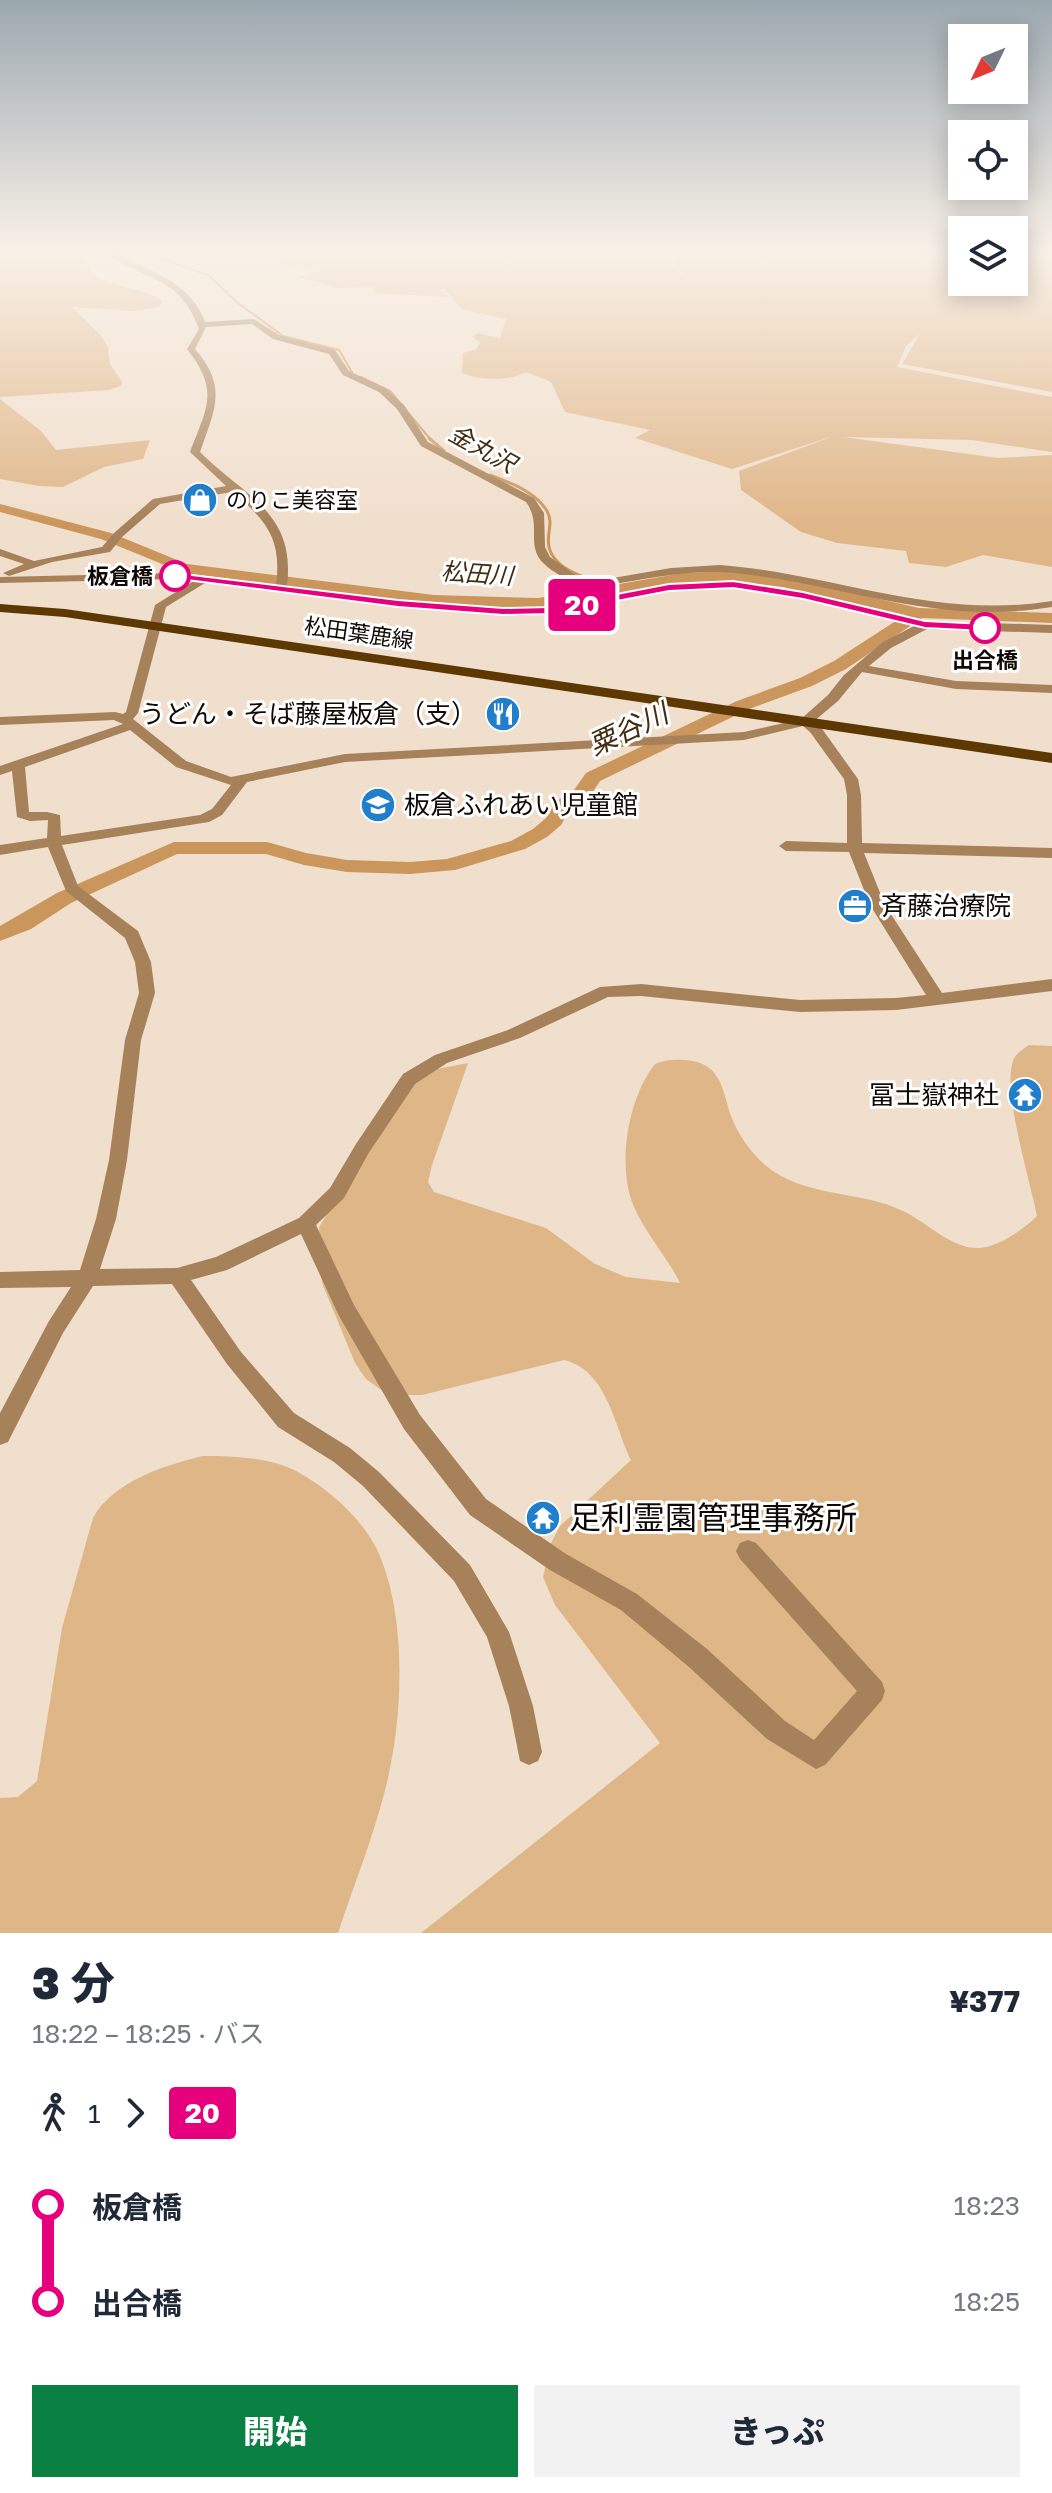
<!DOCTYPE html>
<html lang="ja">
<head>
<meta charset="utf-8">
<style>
  :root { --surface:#fff; --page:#f2f2f3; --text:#1f2937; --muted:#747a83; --accent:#0b8043 }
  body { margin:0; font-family:"Golos Text","Noto Sans JP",sans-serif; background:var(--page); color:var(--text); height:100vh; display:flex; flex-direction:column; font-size:30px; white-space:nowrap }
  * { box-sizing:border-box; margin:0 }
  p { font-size:26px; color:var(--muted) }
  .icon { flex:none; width:44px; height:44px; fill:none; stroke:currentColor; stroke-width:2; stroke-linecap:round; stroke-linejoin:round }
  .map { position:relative; height:1933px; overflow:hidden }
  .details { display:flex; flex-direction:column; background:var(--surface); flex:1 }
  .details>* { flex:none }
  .badge { padding:0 16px; border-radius:6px; font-size:28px; line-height:52px }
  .needle { width:52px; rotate:227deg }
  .controls { position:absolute; left:948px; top:24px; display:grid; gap:16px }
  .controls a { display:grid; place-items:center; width:80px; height:80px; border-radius:0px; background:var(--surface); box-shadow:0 4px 20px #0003; font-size:40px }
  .map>.badge { position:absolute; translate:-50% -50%; box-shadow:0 0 0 4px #fff }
  .legs { display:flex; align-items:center; gap:12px; height:88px; padding:0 32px; font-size:26px }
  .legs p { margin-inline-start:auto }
  .summary { display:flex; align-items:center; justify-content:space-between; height:136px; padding:0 32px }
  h1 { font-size:44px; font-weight:800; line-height:60px }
  .action { display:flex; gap:16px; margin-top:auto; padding:16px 32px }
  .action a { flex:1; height:92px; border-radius:0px; background:var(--accent); color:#fff; font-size:32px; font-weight:800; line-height:92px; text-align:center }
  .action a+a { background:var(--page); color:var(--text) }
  ul { padding:0 32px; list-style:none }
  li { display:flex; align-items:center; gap:28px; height:96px; font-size:30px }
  li i { display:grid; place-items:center; width:12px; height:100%; margin:0 10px; background:currentColor }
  li i::after { content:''; width:20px; height:20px; margin:-10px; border:6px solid; border-radius:50%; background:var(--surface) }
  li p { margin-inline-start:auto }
  li:first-child i { background:linear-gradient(#0000 50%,currentColor 0) }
  li:last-child i { background:linear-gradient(currentColor 50%,#0000 0) }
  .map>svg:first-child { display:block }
</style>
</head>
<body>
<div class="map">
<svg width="1052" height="1933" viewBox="0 0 1052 1933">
  <rect width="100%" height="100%" fill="#f1dfcd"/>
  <path fill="#dfb688" d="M0,253C25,253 61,246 83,261C90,267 91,275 100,280L150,294L163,301L159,307L133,311L72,307L102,337L108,347L110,364L122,382L121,386L109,390L0,397Z
    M304,253H680L671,263L690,284L674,263L683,253H962V282H1014V253H1052V392L902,364L920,334L906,346L897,367L1052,397V452L972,440L844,437L998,458L1052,455V567L983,555L946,567L909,563L906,551L837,543L801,532L741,490L739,471L834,436L732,469L635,438L650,430L565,412L551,382L526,372C510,381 480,381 462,373L463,353L477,349L480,342L472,337L477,333L500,338L506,319L462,309L444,289H438L448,297L375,293L374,287L338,288L298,277L315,272L281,263Z
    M0,399L41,431L56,450L150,440L143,459L104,467L63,487L39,486L0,479Z
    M1029,1045L1052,1046V1933H421L660,1743L555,1605L543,1577L551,1543L560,1526L631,1460C614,1425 607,1370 564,1360L422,1395H398L380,1389L366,1379L355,1363L322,1283L319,1227L406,1087L437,1069L468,1063L432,1165L428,1182L434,1192L546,1228L595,1264L626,1277L680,1283C666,1254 640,1228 630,1196C619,1156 629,1097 655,1064C668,1058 695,1058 708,1067C723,1078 725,1099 731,1116C738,1134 750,1152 765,1165C804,1198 860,1190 903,1211C927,1222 951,1249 979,1248C999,1247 1024,1229 1037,1216C1031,1183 999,1082 1015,1057C1018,1052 1025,1048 1029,1045Z
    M203,1456C234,1456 270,1457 298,1472C329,1489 365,1521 379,1554C408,1621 403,1724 384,1794C372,1841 353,1887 338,1933H0V1798L18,1797L37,1781L62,1628L93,1518C112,1482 165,1465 203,1456Z"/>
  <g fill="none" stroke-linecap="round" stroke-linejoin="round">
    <path stroke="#cb965b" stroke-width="2" d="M145,253L208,275L238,303L283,336L339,350L353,374
      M361,377L390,391L431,440"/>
    <path stroke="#cb965b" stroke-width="3" d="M429,438L444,451
      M490,475C510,483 535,491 547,511C554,523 546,534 549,547C555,574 600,582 622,588"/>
    <path fill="#cb965b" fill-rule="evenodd" d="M0,504L111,533L187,564L434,595L538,598L683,573L730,571L783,577L919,608L1052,613V623L922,618L846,669L812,686L749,709L600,781L590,796L570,809L561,825L547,837L525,849L455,870L410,874L347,872L304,865L266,854H177L71,903L31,929L0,941V926L57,893L174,842H267L306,853L347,860L410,862L447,859L511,841L533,829L546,818L555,802L574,790L586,773L737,701L800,678L834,661L905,615L783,587L730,581L683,583L538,608L434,605L184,573L101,539L0,512Z"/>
    <path fill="#a68159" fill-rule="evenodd" d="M107,253H117C152,273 190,281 205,322L254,319L279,335L335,350L349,371L385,388L404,405L428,442L534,498L544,513L545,547L550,557L591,586L581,588C569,580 547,570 539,558C528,539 541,523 526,502L421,446L397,409L379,392L343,375L329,354L273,339L252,324L206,327L195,349C228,387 215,409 200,452C245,497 296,512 287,586L398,600L519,608L570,603L669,584L733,581L803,593L925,621L1052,625V633L927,629L891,648L869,666L956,681L1052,685V693L956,689L862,672L838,701L813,722L820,726L858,779L861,795L862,843L1052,848V858L864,853L885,905L942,993L1052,979V991L896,1010L800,1012L641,996L608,997L520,1038L447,1063L415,1084L368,1154L344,1198L316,1225L354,1305L420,1415L486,1499L566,1554L637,1594L707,1649L785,1721L814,1740L857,1691L740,1559L736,1551L740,1543L748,1540L756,1543L882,1682L885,1691L882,1700L825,1765L816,1769L767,1739L689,1667L621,1610L550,1570L470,1515L404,1429L339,1316L301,1234L227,1270L191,1280L241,1352L294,1413L350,1448L379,1472L470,1565L509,1632L533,1706L542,1752L538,1761L529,1765L520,1761L509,1706L487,1637L454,1581L363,1486L334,1462L278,1427L227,1364L172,1284L93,1286L63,1333L8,1442L0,1445V1413L49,1321L71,1287L0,1288V1272L80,1270L96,1219L109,1160L125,1040L139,993L135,962L125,938L66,891L48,847L0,855V845L47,838L48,820L30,821L17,817L12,771L0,775V766L123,724L114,720L0,725V717L115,712L123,714L126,712L155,605L192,582L174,579L0,583V577L174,573L276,585C282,539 267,520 232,492L160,504L122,537L110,552L52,562L9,576L3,573L24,564L0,556V549L34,561L102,547L114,533L153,499L226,486L190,452C207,407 220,391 187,349L199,329C179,274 147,283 107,253ZM205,583L398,606L519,616L570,611L669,590L733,587L803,599L914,626L883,642L844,675L828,695L801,719L744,732L345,754L231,777L186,761L133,719L138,713L166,607ZM803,726L810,732L844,779L847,795V843L786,841L779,846L786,851L849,852L870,905L926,995L896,998L800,1000L641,984L600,987L508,1030L435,1055L403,1074L356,1144L330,1188L299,1218L216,1257L177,1268L100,1269L116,1219L127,1160L141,1040L155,993L151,962L138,931L78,886L62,845L209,822L222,815L247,782L345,762L744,740ZM130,730L176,767L231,785L212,809L200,815L61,836L60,815L47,812H29L25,767Z
      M720,565C837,574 931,620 1052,601V607C934,626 847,584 734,573C691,569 649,579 607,585L601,582L607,579L671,568Z"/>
    <path fill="#5d3802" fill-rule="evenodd" d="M0,604L65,609L1052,753V763L65,617L0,612Z"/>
  </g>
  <linearGradient id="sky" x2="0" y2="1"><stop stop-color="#9ca8b0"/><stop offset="0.48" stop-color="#f9f1e8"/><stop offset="1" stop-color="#f9f1e8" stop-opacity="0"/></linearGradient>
  <rect width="1052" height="524" fill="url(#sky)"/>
  <path fill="#e6007e" stroke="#fff" stroke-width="2" d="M175,573L398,600L503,608L549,607L669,584L733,581L803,592L925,621L985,624L991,628L985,631L925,628L803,599L733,588L669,591L549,614L503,615L398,607L171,578V574Z"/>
  <defs>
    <g id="shop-disc" transform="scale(1.8)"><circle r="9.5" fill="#207eca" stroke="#fff"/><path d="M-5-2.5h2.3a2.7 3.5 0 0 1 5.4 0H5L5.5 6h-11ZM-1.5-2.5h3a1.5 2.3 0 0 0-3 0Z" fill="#fff"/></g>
    <g id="restaurant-disc" transform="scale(1.8)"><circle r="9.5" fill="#207eca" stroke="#fff"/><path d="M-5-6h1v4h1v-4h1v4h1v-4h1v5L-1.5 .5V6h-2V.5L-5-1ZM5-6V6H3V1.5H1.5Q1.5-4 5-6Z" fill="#fff"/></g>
    <g id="school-disc" transform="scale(1.8)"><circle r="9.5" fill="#207eca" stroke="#fff"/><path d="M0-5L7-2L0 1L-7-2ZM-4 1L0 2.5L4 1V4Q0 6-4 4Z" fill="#fff"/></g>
    <g id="office-disc" transform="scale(1.8)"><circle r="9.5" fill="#207eca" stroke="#fff"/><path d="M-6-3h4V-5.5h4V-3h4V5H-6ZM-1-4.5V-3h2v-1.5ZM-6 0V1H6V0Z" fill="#fff"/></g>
    <g id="temple-disc" transform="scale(1.8)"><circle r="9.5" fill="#207eca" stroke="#fff"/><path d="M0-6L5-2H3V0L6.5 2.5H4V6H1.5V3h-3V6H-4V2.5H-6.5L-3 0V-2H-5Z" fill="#fff"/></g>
  </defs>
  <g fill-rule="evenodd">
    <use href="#shop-disc" x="200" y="500"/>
    <use href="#restaurant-disc" x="503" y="714"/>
    <use href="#school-disc" x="378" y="805"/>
    <use href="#office-disc" x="855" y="906"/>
    <use href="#temple-disc" x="1025" y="1095"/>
    <use href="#temple-disc" x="543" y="1518"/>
  </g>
  <g fill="#fff" stroke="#e6007e" stroke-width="4">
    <circle cx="175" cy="576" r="14"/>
    <circle cx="985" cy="628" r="14"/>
  </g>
  <g text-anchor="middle" stroke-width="6" stroke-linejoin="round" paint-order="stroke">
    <g font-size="22" fill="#100a05" stroke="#fff" text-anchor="start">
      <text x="226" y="508">のりこ美容室</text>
    </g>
    <g font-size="22" font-weight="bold" fill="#100a05" stroke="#fff" text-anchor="end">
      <text x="153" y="584">板倉橋</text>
      <text x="985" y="668" text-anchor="middle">出合橋</text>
    </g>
    <g font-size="22" fill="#100a05" stroke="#fff">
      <text transform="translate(359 633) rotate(8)" y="8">松田葉鹿線</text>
    </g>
    <g font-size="24" font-style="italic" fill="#442e13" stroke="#fff">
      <text transform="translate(482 449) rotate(29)" y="8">金丸沢</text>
      <text transform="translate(477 574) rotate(4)" y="8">松田川</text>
    </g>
    <g font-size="26" fill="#100a05" stroke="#fff" text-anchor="end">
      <text x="477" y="723">うどん・そば藤屋板倉（支）</text>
      <text x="404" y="814" text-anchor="start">板倉ふれあい児童館</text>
      <text x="881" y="915" text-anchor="start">斉藤治療院</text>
      <text x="999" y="1104">冨士嶽神社</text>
    </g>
    <g font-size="28" font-style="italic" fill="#442e13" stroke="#fff">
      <text transform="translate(628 729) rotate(-25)" y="10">粟谷川</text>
    </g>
    <g font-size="32" fill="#100a05" stroke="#fff" text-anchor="start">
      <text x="569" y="1529">足利霊園管理事務所</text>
    </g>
  </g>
</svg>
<div class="controls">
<a><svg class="needle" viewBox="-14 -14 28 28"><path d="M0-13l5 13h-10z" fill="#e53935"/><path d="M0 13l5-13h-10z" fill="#747a83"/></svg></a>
<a><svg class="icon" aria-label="locate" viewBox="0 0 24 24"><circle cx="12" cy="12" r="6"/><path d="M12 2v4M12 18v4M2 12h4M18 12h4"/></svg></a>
<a><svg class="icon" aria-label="layers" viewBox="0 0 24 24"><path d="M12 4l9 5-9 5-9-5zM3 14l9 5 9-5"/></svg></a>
</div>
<b class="badge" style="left:582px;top:605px;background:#e6007e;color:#fff">20</b>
</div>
<section class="details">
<div class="summary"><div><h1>3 分</h1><p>18:22 – 18:25 · バス</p></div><b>¥377</b></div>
<div class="legs"><svg class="icon" aria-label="walk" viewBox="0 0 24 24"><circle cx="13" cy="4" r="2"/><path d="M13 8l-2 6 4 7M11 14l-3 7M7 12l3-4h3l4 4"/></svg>1<svg class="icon" aria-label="forward" viewBox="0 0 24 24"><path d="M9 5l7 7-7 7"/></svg><b class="badge" style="background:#e6007e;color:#fff">20</b></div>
<ul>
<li><i style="color:#e6007e"></i><b>板倉橋</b><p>18:23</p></li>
<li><i style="color:#e6007e"></i><b>出合橋</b><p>18:25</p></li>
</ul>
<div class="action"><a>開始</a><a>きっぷ</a></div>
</section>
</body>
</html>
